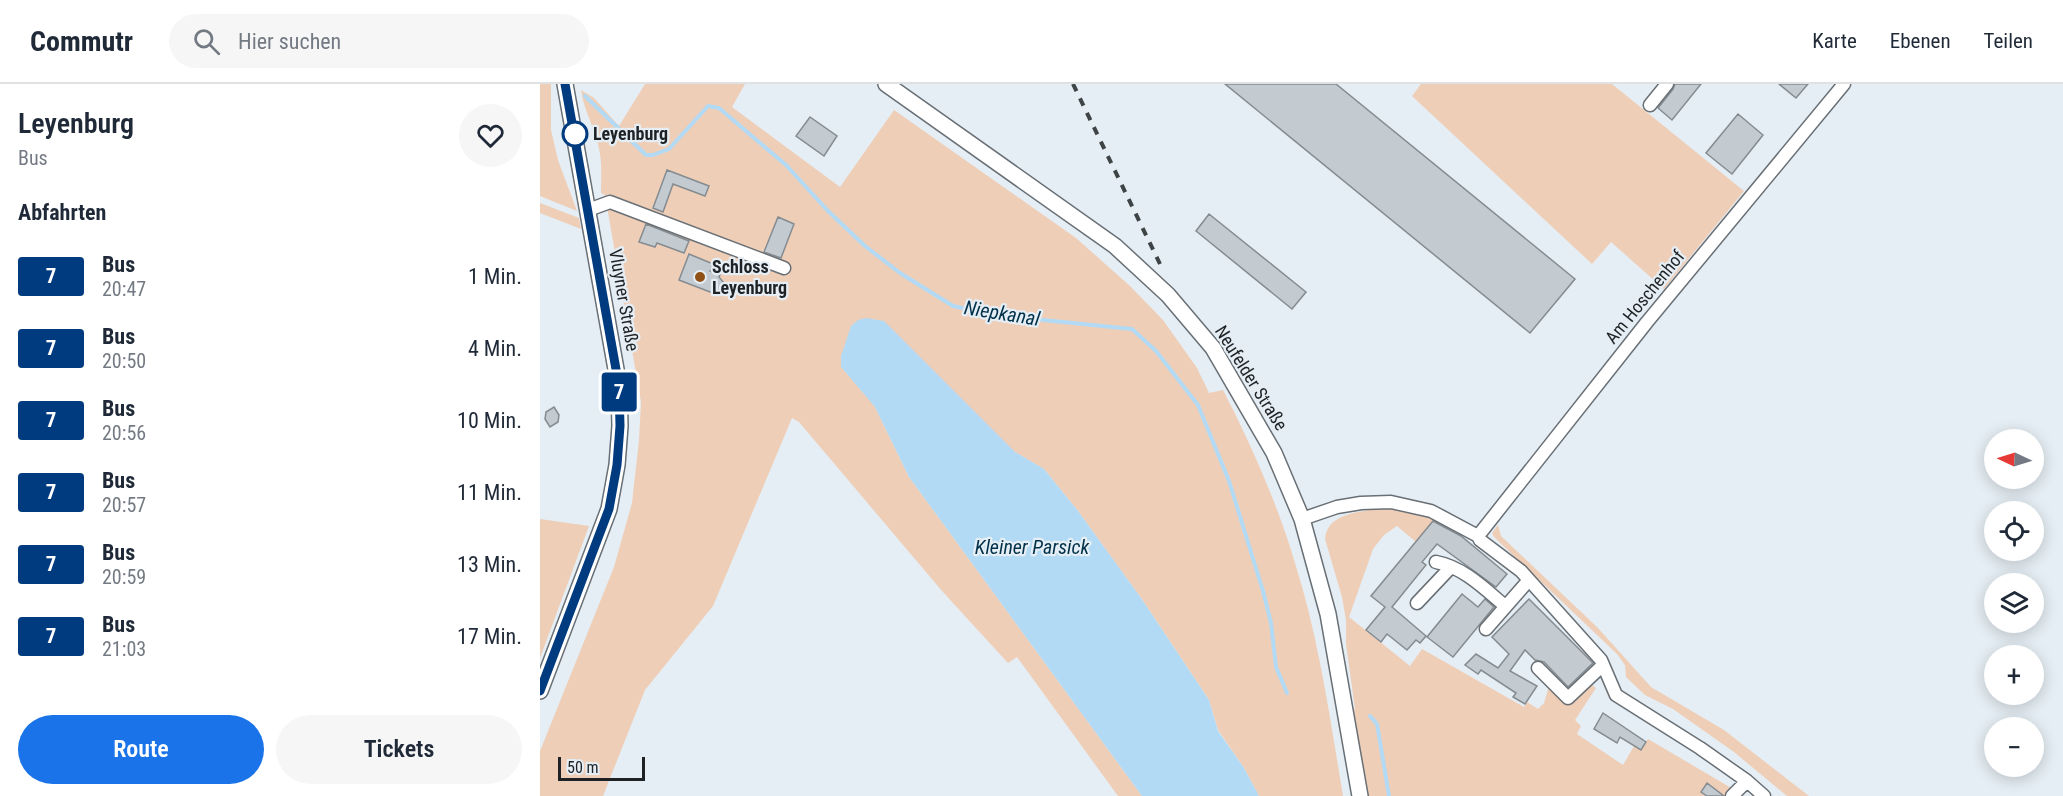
<!DOCTYPE html>
<html lang="de">
<head>
<meta charset="utf-8">
<style>
  :root { --surface:#fff; --page:#f6f6f7; --text:#1f2937; --muted:#747a83; --line:#e0e1e3; --accent:#1a73e8 }
  body { margin:0; font-family:"Roboto Condensed",sans-serif; background:var(--page); color:var(--text); height:100vh; display:flex; flex-direction:column; font-size:22px; white-space:nowrap }
  * { box-sizing:border-box; margin:0 }
  p { font-size:20px; color:var(--muted) }
  .icon { flex:none; width:33px; height:33px; fill:none; stroke:currentColor; stroke-width:2; stroke-linecap:round; stroke-linejoin:round }
  .map { position:relative; flex:1; overflow:hidden }
  .side { display:flex; flex-direction:column; background:var(--surface); width:540px }
  .side>* { flex:none }
  .badge { padding:0 12px; border-radius:4px; font-size:21px; line-height:39px }
  .needle { width:39px; rotate:274deg }
  .fabs { position:absolute; left:1444px; top:345px; display:grid; gap:12px }
  .fabs a { display:grid; place-items:center; width:60px; height:60px; border-radius:50%; background:var(--surface); box-shadow:0 3px 15px #0003; font-size:30px }
  .scale { position:absolute; left:18px; bottom:15px; width:87px; box-sizing:border-box; padding-left:6px; border:3px solid #1e2224; border-top:0; font-size:16px; line-height:21px; white-space:nowrap; color:#1e2224; -webkit-text-stroke:4px #e5eef4; paint-order:stroke }
  .map>.badge { position:absolute; translate:-50% -50%; box-shadow:0 0 0 3px #fff }
  h2 { padding:0 18px; font-size:22px; line-height:54px }
  .round { display:grid; place-items:center; flex:none; width:63px; height:63px; border-radius:32px; background:var(--page) }
  .summary { display:flex; align-items:center; justify-content:space-between; height:102px; padding:0 18px }
  h1 { font-size:28px; font-weight:600; line-height:45px }
  .button { display:flex; gap:12px; margin-top:auto; padding:12px 18px }
  .button a { flex:1; height:69px; border-radius:36px; background:var(--accent); color:#fff; font-size:24px; font-weight:600; line-height:69px; text-align:center }
  .button a+a { background:var(--page); color:var(--text) }
  ul { padding:0; list-style:none }
  li { display:flex; align-items:center; gap:18px; height:72px; padding:0 18px }
  li div { flex:1 }
  li b { display:block; font-size:22px }
  li em { font-style:normal }
  li .badge { min-width:66px; font-weight:700; text-align:center }
  header { display:flex; align-items:center; gap:36px; box-sizing:border-box; height:84px; padding:0 30px; background:var(--surface); border-bottom:2px solid var(--line) }
  header strong { font-size:28px }
  nav { display:flex; gap:33px; margin-inline-start:auto; font-size:21px }
  .search { width:420px; height:54px; background:var(--page); display:flex; align-items:center; gap:15px; box-sizing:border-box; padding:0 21px; border-radius:33px; color:var(--muted); font-size:22px }
  main { display:flex; flex:1; min-height:0 }
  .map>svg:first-child { display:block }
</style>
</head>
<body>
<header>
<strong>Commutr</strong>
<div class="search"><svg class="icon" aria-label="search" viewBox="0 0 24 24"><circle cx="10" cy="10" r="6"/><path d="M15 15l6 6"/></svg>Hier suchen</div>
<nav><a>Karte</a><a>Ebenen</a><a>Teilen</a></nav>
</header>
<main>
<section class="side">
<div class="summary"><div><h1>Leyenburg</h1><p>Bus</p></div><a class="round"><svg class="icon" aria-label="heart" viewBox="0 0 24 24"><path d="M12 20l-8-8c-3-5 5-10 8-4 3-6 11-1 8 4z"/></svg></a></div>
<h2>Abfahrten</h2>
<ul>
<li><span class="badge" style="background:#003b80;color:#fff">7</span><div><b>Bus</b><p>20:47</p></div><em>1 Min.</em></li>
<li><span class="badge" style="background:#003b80;color:#fff">7</span><div><b>Bus</b><p>20:50</p></div><em>4 Min.</em></li>
<li><span class="badge" style="background:#003b80;color:#fff">7</span><div><b>Bus</b><p>20:56</p></div><em>10 Min.</em></li>
<li><span class="badge" style="background:#003b80;color:#fff">7</span><div><b>Bus</b><p>20:57</p></div><em>11 Min.</em></li>
<li><span class="badge" style="background:#003b80;color:#fff">7</span><div><b>Bus</b><p>20:59</p></div><em>13 Min.</em></li>
<li><span class="badge" style="background:#003b80;color:#fff">7</span><div><b>Bus</b><p>21:03</p></div><em>17 Min.</em></li>
</ul>
<div class="button"><a>Route</a><a>Tickets</a></div>
</section>
<div class="map">
<svg width="1523" height="712" viewBox="0 0 1523 712">
  <rect width="100%" height="100%" fill="#e5eef4"/>
  <path fill="#efceb7" d="M0,0H11V46L18,76L37,127L0,112Z
    M105,0H205L192,23L300,103L354,26L536,154L590,202L623,236L657,284L669,309L683,306C712,362 737,419 755,479C779,555 790,634 803,712H719L704,684L678,646L669,616L601,514L538,427L504,385L475,368L324,308L335,323L369,393L602,712H578L477,573L468,579L402,507L259,338L252,334L173,522L105,606L63,712H0V667L74,483L92,419L99,356L101,318L65,111L61,109C61,96 62,83 60,70C57,48 44,28 41,6L54,14L79,42Z
    M881,0H1072L1204,107L1124,205L1071,158L1052,180L872,12Z
    M0,119L39,134L41,145L0,129Z
    M842,424L865,426L897,433L876,458L857,442L844,451L833,465L809,533L870,582L882,565L984,623L987,618L998,625L1004,619L1009,602L1028,621L1049,599L1056,604L1035,636L1041,642L1037,650L1083,681L1094,662L1101,666L1108,655L1193,705L1200,712H828L813,626L815,625L806,560V536L802,513L785,455C787,428 822,428 842,424Z
    M0,435L49,442L0,574Z
    M958,441L961,452L1058,544L1111,603L1184,646L1269,712H1247L1194,668L1133,625L1105,611L1086,593L1085,581L1077,570L954,453L952,449Z"/>
  <path fill="#b3daf4" d="M326,234L344,237L475,368L504,385L538,427L601,514L669,616L678,647L704,684L719,712H602L369,393L335,323L301,283V272L311,242L318,236Z"/>
  <g fill="none" stroke-linecap="round" stroke-linejoin="round">
    <path stroke="#b3daf4" stroke-width="4" d="M45,12L106,71H113L129,65L168,22L179,24L246,81L288,127L325,162L360,189L413,222L455,231L592,245L616,267L658,321L689,397L723,507L731,539L736,583L747,609
      M830,632L837,640L849,712"/>
  </g>
  <path fill="#c3cbd1" stroke="#848c91" stroke-width="1.5" d="M685,0H796L1035,195L990,249Z
    M1135,0H1161L1132,36L1118,24L1133,5Z
    M1239,0H1268L1256,14Z
    M1198,30L1223,51L1192,90L1166,69Z
    M270,33L297,52L284,72L256,52Z
    M127,86L169,102L165,112L133,100L123,128L113,124Z
    M669,130L766,208L752,225L656,147Z
    M238,133L254,140L241,174L224,168Z
    M106,140L149,157L144,169L117,159L115,163L99,158Z
    M149,170L173,180L170,187L180,191L179,193L188,204L170,208L139,196Z
    M14,323L19,331L18,338L10,343L5,335L6,328Z
    M893,437L921,452L967,490L956,503L897,460L882,478L886,481L852,523L886,552L880,559L876,556L867,566L847,550L841,558L826,546L845,523L831,512Z
    M922,510L938,523L945,515L954,523L913,573L887,553Z
    M989,515L1053,579L1028,603L1004,578L995,576L985,566L970,587L997,602L985,620L973,613L976,609L941,586L938,590L925,581L936,570L958,584L969,570L952,553Z
    M1063,629L1106,658L1101,666L1080,653L1077,659L1054,645Z
    M1167,699L1184,712H1167L1161,708Z"/>
  <g fill="none" stroke-linecap="round" stroke-linejoin="round">
    <g stroke="#686f75" stroke-width="15">
      <path id="minor" d="M1110,21L1127,0
        M48,126L70,118L244,184
        M762,435L797,423L821,419L851,418L891,427L938,452L940,456L981,487L1061,576L1076,611L1160,664L1207,697L1224,712
        M938,452L1107,238L1304,0
        M896,478C923,483 945,505 965,522
        M877,519L911,483
        M946,545L989,496
        M998,584L1028,614L1063,581
        M1192,712L1207,697"/>
    </g>
    <g stroke="#686f75" stroke-width="18">
      <path id="major" d="M346,0L575,162L628,211L673,264L734,369L762,435L788,530L820,712
        M0,607L69,425L77,381L80,342L79,302L25,0"/>
    </g>
    <use href="#minor" stroke="#fff" stroke-width="12"/>
    <use href="#major" stroke="#fff" stroke-width="15"/>
    <path stroke="#3e4345" stroke-width="4" stroke-dasharray="8 8" stroke-linecap="butt" d="M533,0L620,180"/>
  </g>
  <g fill="none" stroke-linecap="round" stroke-linejoin="round">
    <g stroke="#fff" stroke-width="14">
      <path id="line" d="M0,607L69,425L77,381L80,342L79,302L25,0"/>
    </g>
    <use href="#line" stroke="#003b80" stroke-width="9"/>
  </g>
  <circle fill="#fff" stroke="#003b80" stroke-width="3" cx="35" cy="50" r="12"/>
  <circle fill="#905117" stroke="#e5eef4" stroke-width="2" cx="160" cy="193" r="6"/>
  <g text-anchor="middle" stroke-width="4.5" stroke-linejoin="round" paint-order="stroke">
    <g font-size="18" font-weight="bold" fill="#1e2224" stroke="#e5eef4" text-anchor="start">
      <text x="53" y="56">Leyenburg</text>
    </g>
    <g font-size="18" font-weight="bold" fill="#1e2224" stroke="#e5eef4" text-anchor="start">
      <text x="172" y="189">Schloss<tspan x="172" dy="21">Leyenburg</tspan></text>
    </g>
    <g font-size="18" fill="#1e2224" stroke="#e5eef4">
      <text transform="translate(1105 213) rotate(-51)" y="6">Am Hoschenhof</text>
      <text transform="translate(84 216) rotate(80)" y="6">Vluyner Straße</text>
      <text transform="translate(711 294) rotate(58)" y="6">Neufelder Straße</text>
    </g>
    <g font-size="20" font-style="italic" fill="#00304a" stroke="#e5eef4">
      <text transform="translate(462 229) rotate(9)" y="7">Niepkanal</text>
      <text x="492" y="470">Kleiner Parsick</text>
    </g>
  </g>
</svg>
<div class="fabs">
<a><svg class="needle" viewBox="-14 -14 28 28"><path d="M0-13l5 13h-10z" fill="#e53935"/><path d="M0 13l5-13h-10z" fill="#747a83"/></svg></a>
<a><svg class="icon" aria-label="locate" viewBox="0 0 24 24"><circle cx="12" cy="12" r="6"/><path d="M12 2v4M12 18v4M2 12h4M18 12h4"/></svg></a>
<a><svg class="icon" aria-label="layers" viewBox="0 0 24 24"><path d="M12 4l9 5-9 5-9-5zM3 14l9 5 9-5"/></svg></a>
<a>+</a>
<a>−</a>
</div>
<div class="scale">50 m</div>
<b class="badge" style="left:79px;top:308px;background:#003b80;color:#fff">7</b>
</div>
</main>
</body>
</html>
